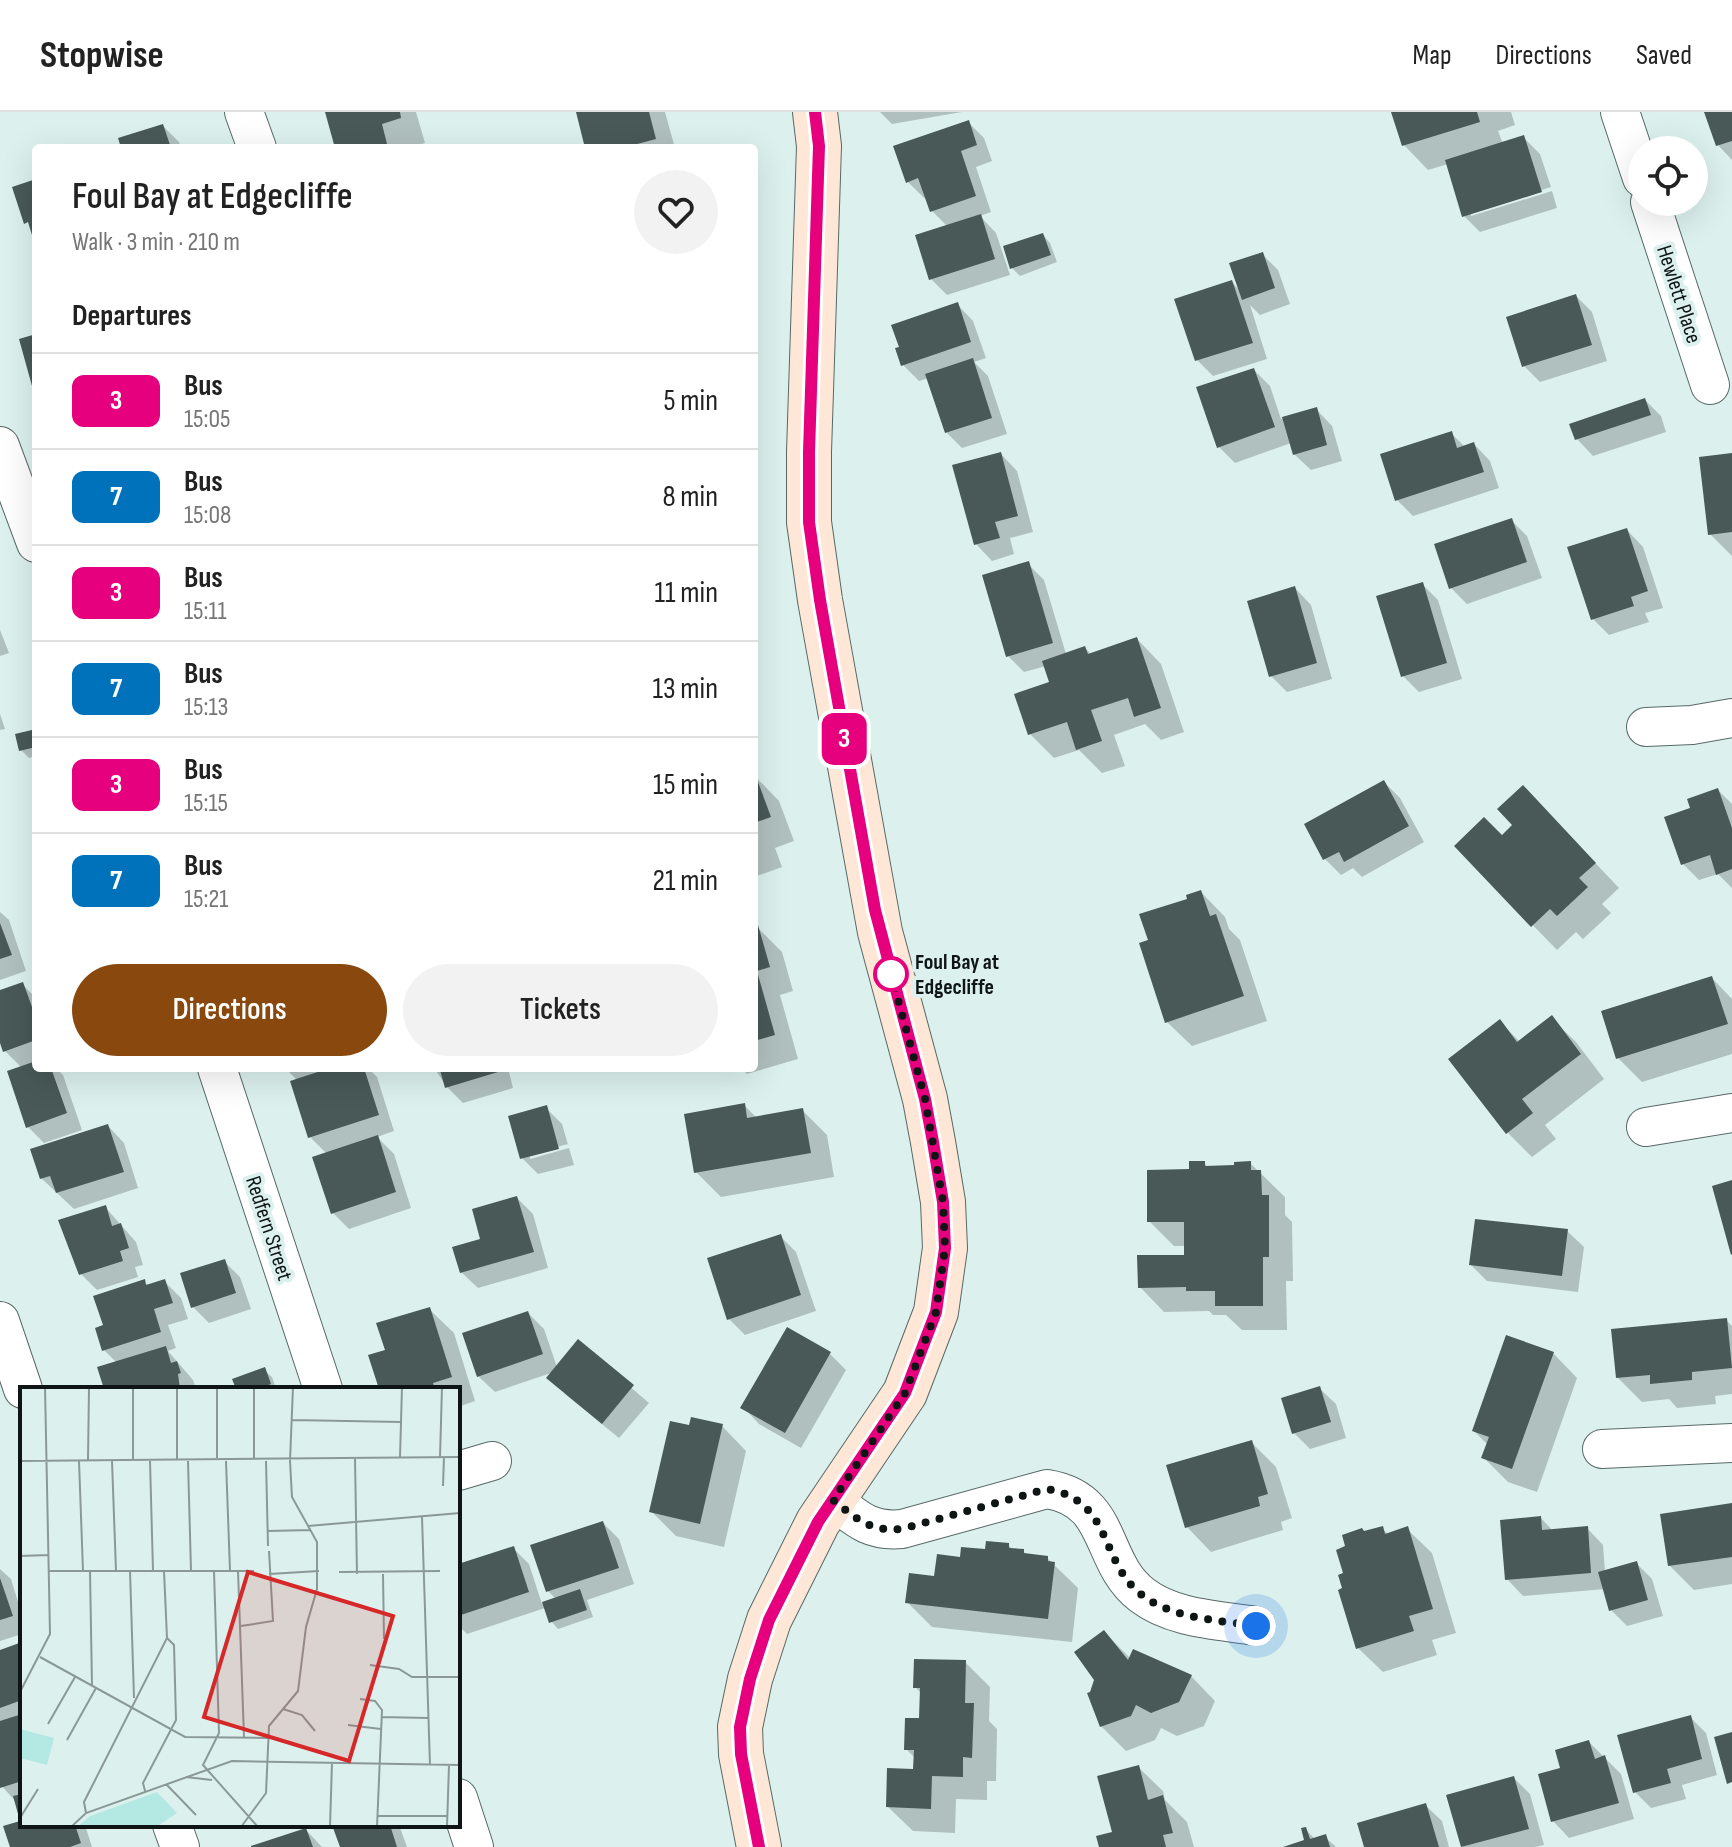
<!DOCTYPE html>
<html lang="en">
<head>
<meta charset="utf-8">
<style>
  :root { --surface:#fff; --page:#f2f2f2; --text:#222; --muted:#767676; --line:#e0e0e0; --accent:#88480e }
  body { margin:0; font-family:"Sofia Sans Condensed",sans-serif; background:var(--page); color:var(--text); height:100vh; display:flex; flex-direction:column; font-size:30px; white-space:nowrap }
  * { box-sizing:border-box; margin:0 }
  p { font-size:26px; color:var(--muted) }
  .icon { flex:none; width:44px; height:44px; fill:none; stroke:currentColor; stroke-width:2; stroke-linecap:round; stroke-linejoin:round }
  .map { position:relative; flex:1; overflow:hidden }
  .sheet { position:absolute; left:32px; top:32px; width:726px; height:928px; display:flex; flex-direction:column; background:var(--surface); border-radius:8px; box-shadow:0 8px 32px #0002 }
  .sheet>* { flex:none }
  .badge { padding:0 16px; border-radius:12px; font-size:28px; line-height:52px }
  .tools { position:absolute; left:1628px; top:24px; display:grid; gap:16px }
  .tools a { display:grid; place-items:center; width:80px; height:80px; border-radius:50%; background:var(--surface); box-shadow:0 8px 32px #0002; font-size:40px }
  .you { position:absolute; width:40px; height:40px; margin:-20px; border:6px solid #fff; border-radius:50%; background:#1a73e8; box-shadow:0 0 0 12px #1a73e833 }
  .map>.badge { position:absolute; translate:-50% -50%; box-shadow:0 0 0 4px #fff }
  h2 { padding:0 40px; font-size:30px; line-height:72px }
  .round { display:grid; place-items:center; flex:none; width:84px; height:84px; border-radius:42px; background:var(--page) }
  .overview { display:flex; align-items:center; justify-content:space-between; height:136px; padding:0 40px }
  h1 { font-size:38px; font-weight:600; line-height:60px }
  .primary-button { display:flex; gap:16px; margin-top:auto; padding:16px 40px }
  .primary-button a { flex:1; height:92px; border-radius:48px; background:var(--accent); color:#fff; font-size:32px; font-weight:600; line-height:92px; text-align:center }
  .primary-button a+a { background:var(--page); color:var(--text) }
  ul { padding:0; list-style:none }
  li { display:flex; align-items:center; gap:24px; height:96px; padding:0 40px; border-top:2px solid var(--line) }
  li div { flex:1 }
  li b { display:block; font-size:30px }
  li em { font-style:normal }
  li .badge { min-width:88px; font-weight:700; text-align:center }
  header { display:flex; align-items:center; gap:48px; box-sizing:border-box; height:112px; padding:0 40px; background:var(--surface); border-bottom:2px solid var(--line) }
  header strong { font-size:38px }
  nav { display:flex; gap:44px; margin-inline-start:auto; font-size:28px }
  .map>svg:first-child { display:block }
</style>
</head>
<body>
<header>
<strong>Stopwise</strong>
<nav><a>Map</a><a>Directions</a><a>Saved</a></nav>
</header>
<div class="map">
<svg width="1732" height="1735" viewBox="0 0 1732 1735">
  <rect width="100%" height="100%" fill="#dcf1ee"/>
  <path fill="#0003" fill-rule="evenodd" d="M327,0H416L425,31L407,36H337Z
    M578,0H665L675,36H587Z
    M880,0H962L892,12Z
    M1393,0H1511L1515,13L1498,19L1503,32L1524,26L1540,42L1551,75L1471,100V104L1552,79L1557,96L1480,120L1464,104L1448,52L1428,58L1404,33Z
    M1707,0H1732V48L1718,33Z
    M968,10L984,26L992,49L976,55L991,100L980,104L996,121L1010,163L947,183L931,167L948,115L932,99L927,85L924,86L908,70Z
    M163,14L179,30L181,36H123Z
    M1043,123L1050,131L1057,150L1020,164L1012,156Z
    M1262,142L1278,158L1290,192L1260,203L1250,193L1267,247L1213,264L1197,248L1232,170L1241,180Z
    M1576,184L1592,200L1607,249L1540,270L1524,254Z
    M957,192L973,209L986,246L974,250L988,264L1007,322L962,336L946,320L929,266L919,269L903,253Z
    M1254,258L1270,274L1281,307L1316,297L1332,314L1342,349L1311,358L1294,342L1291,331L1235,351L1219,335Z
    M1645,288L1661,304L1666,320L1593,344L1577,327L1572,313Z
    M1451,321L1465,335L1474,332L1490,349L1499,376L1413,404L1397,388Z
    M1001,342L1017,359L1033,420L1010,426L1014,442L992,449L976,432Z
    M1732,343V444L1710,422Z
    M1511,408L1527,424L1542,466L1467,492L1451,476Z
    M1627,418L1643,435L1663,496L1645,501L1649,510L1609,523L1593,507Z
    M1028,452L1044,468L1066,542L1085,536L1092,543L1137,527L1161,552L1184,620L1161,628L1145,612L1114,623L1125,654L1102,661L1079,638L1054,646L1030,622L1052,571L1046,554L1024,560L1008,544Z
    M1422,472L1438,488L1462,567L1419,580L1403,564Z
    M1295,476L1311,493L1332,567L1287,580L1271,564Z
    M0,518L9,541L0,544Z
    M0,602L5,617L0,618Z
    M36,619V644L29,646L21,638Z
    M755,664L779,689L794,729L775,736L782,755L754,765Z
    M1384,670L1400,686L1424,730L1362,765L1353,756L1341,763L1325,747L1306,713Z
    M1718,678L1732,692V776L1718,762L1699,768L1683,752Z
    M1547,700L1619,776L1602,792L1611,801L1583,827L1576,820L1557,838L1456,734L1502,725Z
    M1201,780L1225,805L1229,817L1240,828L1267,909L1192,934L1167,910L1150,829L1190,788Z
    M0,800L9,808L26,859L0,868Z
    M757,815L782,840L793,879L780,883L798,947L747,962L741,956H754V816Z
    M1712,866L1732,887V942L1642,970L1618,946Z
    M23,873L36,886V956H56L63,963L82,1018L44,1031L28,1015L22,956L5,939L0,925V880Z
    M1551,906L1576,930L1604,967L1545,1013L1556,1027L1532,1045L1508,1021L1500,910L1520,930Z
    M285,956H368L377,965L394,1019L377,1025L394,1042L411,1096L349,1117L333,1101L327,1042L310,1025L298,969Z
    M434,956H508L513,976L463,991L447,975Z
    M744,993L758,1007L802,998L827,1023L834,1065L721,1085L696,1060Z
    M546,996L562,1012L574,1053L538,1062L522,1046ZM568,1032L569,1036L530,1047V1042Z
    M108,1014L124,1031L138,1076L74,1097L41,1066Z
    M1204,1051L1209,1056L1236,1055L1250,1051L1285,1085V1103L1292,1110L1293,1169H1286L1287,1218H1242L1226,1203H1213L1209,1199L1164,1200L1140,1175L1186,1144V1134H1174L1149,1109L1191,1059Z
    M517,1086L533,1102L548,1156L478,1176L461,1160L482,1128Z
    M105,1095L136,1130L143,1153L135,1155L138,1165L97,1178L81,1162Z
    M1567,1119L1584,1135L1578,1180L1487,1169L1471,1153Z
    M780,1124L796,1140L816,1199L745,1223L728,1206Z
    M224,1149L240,1165L251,1197L209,1211L193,1195Z
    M144,1170L149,1174L165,1170L181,1186L188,1207L168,1213L176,1236L168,1239L193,1268L196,1277H106L117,1251L104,1238L106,1215Z
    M429,1197L454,1221L475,1289L458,1295V1277H399L411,1273L381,1277L371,1245L388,1240Z
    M528,1201L544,1217L557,1255L578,1230L649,1291L619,1326L565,1282L554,1260L495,1280L478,1264Z
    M1726,1208L1732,1214V1282L1715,1284L1716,1292L1677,1296L1669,1287L1642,1290L1617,1265Z
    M1553,1241L1577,1266L1537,1380L1508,1370L1484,1346L1488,1333L1474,1319Z
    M830,1242L846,1258L801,1336L759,1312L743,1295Z
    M264,1258L272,1265L276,1277H238Z
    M1319,1276L1336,1292L1346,1326L1310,1337L1294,1321Z
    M722,1314L746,1339L724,1435L676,1424L652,1400L691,1315Z
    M1251,1330L1276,1355L1292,1406L1281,1410L1283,1418L1211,1440L1187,1415Z
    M1732,1393V1472L1694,1478L1669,1453Z
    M1541,1406L1553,1419L1587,1416L1603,1433L1605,1460L1636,1451L1652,1467L1663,1504L1627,1514L1611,1498L1605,1477L1523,1484L1507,1467Z
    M603,1411L619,1427L634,1472L587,1488L593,1505L558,1517L551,1509L545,1496L467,1522L458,1513V1454L513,1436L529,1452L542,1492L556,1487L548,1479Z
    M1382,1416L1389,1423L1407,1417L1432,1441L1456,1521L1432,1528L1437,1543L1383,1560L1358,1536L1345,1478L1346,1463Z
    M1008,1433L1014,1438L1023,1439L1028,1444L1047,1446L1078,1476L1072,1530L932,1515L907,1490L936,1466L986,1439Z
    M0,1457L11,1467L22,1503V1522L0,1529Z
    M1104,1520L1131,1547L1191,1564L1215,1589L1204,1614L1177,1624L1161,1616L1155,1628L1126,1639L1101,1614Z
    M22,1532V1708L17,1691L0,1672V1540Z
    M965,1550L990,1575L989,1609L997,1617L996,1669H987V1688L956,1687L955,1721L913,1719L888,1695L915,1659L916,1647L906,1637L921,1608L922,1582L915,1575Z
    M1690,1605L1706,1621L1717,1663L1682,1673L1686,1687L1651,1696L1635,1680Z
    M1589,1630L1621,1662L1634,1707L1569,1726L1553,1709L1562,1658Z
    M1138,1655L1163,1679L1165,1688L1187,1710L1194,1735H1101L1115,1721Z
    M1514,1666L1530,1682L1544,1733L1535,1735H1463L1448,1684Z
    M1425,1693L1442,1709L1449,1735H1366Z
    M22,1710V1713H85L92,1735H12Z
    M334,1713H399L407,1735H342Z
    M1305,1717L1315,1727L1325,1725L1336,1735H1287L1307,1729Z
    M306,1718L322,1735H256Z"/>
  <path fill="#485957" d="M325,0H400L401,6L382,12L388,36H335Z
    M576,0H649L656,27L622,36H585Z
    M1391,0H1477L1480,10L1402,34Z
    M1704,0H1732V29L1716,34Z
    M969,8L977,33L961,39L976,84L930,100L918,66L906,71L893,34Z
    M163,12L171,36H121L118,26Z
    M1524,23L1542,80L1462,105L1445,48Z
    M36,67V133H35L28,110L24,112L12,75Z
    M981,102L995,147L929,168L915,123Z
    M1043,121L1051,143L1010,157L1003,134Z
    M1263,140L1275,176L1242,188L1229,151Z
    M1232,168L1253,231L1195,249L1174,187Z
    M1576,182L1592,233L1522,255L1506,205Z
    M958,190L971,230L901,254L895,236L899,235L891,213Z
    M36,222V273L32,274L19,227Z
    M973,246L992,306L945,321L925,262Z
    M1254,256L1275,315L1217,336L1196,275Z
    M1645,286L1651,303L1575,328L1569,312Z
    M1317,295L1327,333L1293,343L1282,305Z
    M1452,319L1457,336L1474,330L1484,360L1395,389L1380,342Z
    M1001,340L1018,404L995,410L1000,426L974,433L952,353Z
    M1732,341V420L1708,423L1699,345Z
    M1512,406L1527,450L1449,477L1434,432Z
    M1627,416L1648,479L1631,485L1634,494L1591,508L1567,435Z
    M1029,449L1053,531L1006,545L982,463Z
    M1423,470L1447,551L1401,565L1376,484Z
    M1295,474L1317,551L1269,565L1247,489Z
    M1137,525L1161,596L1134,605L1128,586L1091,598L1102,629L1076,638L1067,610L1028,623L1014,582L1049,570L1042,549L1085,534L1088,542Z
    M36,617V635L19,639L15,622Z
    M754,659L771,705L754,711Z
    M1384,668L1409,714L1344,750L1339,740L1323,748L1304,712Z
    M1523,673L1596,751L1579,766L1588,775L1557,804L1550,797L1531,815L1454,734L1484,705L1502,723L1512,713L1497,697Z
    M1718,676L1732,716V757L1716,763L1710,743L1681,753L1664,705L1690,696L1687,687Z
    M1201,778L1210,804L1216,802L1244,884L1165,911L1139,831L1148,828L1139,802L1187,787L1186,783Z
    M0,811L12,843L0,847Z
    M758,813L770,855L757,859L775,923L754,929V814Z
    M1712,864L1728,912L1616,947L1601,899Z
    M23,870L36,906V928L3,940L0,931V878Z
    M1552,903L1581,942L1522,987L1533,1001L1506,1022L1448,947L1500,907L1517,930Z
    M36,949V956H51L67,1001L26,1016L7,959Z
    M330,956H364L379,1003L308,1026L290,969Z
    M432,956H497L498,960L445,976L440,958L433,960Z
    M745,991L747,1006L803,996L811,1041L694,1061L684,1002Z
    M547,993L559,1037L520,1047L508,1004Z
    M108,1012L124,1060L56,1081L50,1064L40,1067L30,1037Z
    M378,1023L396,1080L331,1102L312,1045Z
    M1189,1049H1205V1054L1234,1053V1050L1251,1049V1058H1261L1262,1083H1269V1145H1263V1194H1215V1179H1186V1175L1138,1176L1137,1143H1184V1110H1147V1058L1189,1057Z
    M1732,1068V1142L1731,1143L1712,1074Z
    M517,1084L534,1140L460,1161L452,1135L480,1127L472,1097Z
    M106,1093L112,1114L121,1111L129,1136L120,1139L123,1149L79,1163L58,1108Z
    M1475,1107L1568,1117L1562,1164L1469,1153Z
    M781,1122L801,1183L727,1208L707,1146Z
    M225,1147L236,1181L191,1196L180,1161Z
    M145,1167L146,1173L165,1167L173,1191L154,1197L161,1220L102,1239L95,1216L103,1213L93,1184Z
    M430,1195L452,1265L433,1271L435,1277H402L401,1274L379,1277L368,1243L385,1238L376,1211Z
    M528,1199L543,1242L477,1265L462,1221Z
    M1727,1206L1732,1256L1692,1260V1268L1650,1272V1263L1616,1266L1611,1217Z
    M787,1215L831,1240L785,1321L740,1296Z
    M1506,1223L1554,1240L1512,1357L1481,1346L1489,1325L1472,1319Z
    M578,1227L634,1273L602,1312L546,1266Z
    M166,1234L171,1251L177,1249L181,1261L178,1262L180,1277H104L97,1255Z
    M265,1255L271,1272L257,1277H236L232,1267Z
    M1320,1274L1331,1310L1292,1322L1281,1286Z
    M691,1305L723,1312L700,1412L649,1400L670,1309L689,1313Z
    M1252,1328L1268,1382L1258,1385L1260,1394L1185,1416L1166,1353Z
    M1732,1391V1445L1668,1454L1660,1402Z
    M1541,1404L1542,1418L1588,1414L1591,1461L1505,1468L1500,1408Z
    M603,1409L619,1456L546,1480L530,1433Z
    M1383,1414L1385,1422L1408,1414L1433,1497L1409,1504L1414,1519L1356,1537L1338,1478L1342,1476L1338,1463L1343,1461L1336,1438L1345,1434L1342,1423L1362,1416L1364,1419Z
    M986,1429L1009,1431V1436L1024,1437V1441L1048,1444V1449L1055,1450L1048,1507L905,1491L909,1461L934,1464L937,1442L960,1445L961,1435L985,1437Z
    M514,1434L529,1480L458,1504V1452Z
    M1637,1449L1648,1488L1609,1499L1598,1460Z
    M0,1466L13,1504L0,1508Z
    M580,1477L587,1498L549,1511L542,1490Z
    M1104,1518L1128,1548L1133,1537L1192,1563L1179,1590L1151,1601L1136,1593L1131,1604L1100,1615L1087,1581L1090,1580L1094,1568L1074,1540Z
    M22,1530V1588L0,1596V1538Z
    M914,1547L966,1548L965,1591H974L972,1646L963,1645V1665L932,1664L931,1697L886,1695L887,1656L913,1657L914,1638H904L905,1606H919L920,1576H913Z
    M22,1602V1669L0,1676V1609Z
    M1691,1603L1702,1647L1667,1657L1671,1671L1633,1681L1617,1623Z
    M1732,1620V1670L1727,1672L1714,1625Z
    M1589,1628L1595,1647L1605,1643L1619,1691L1551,1710L1538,1662L1560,1656L1555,1638Z
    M1139,1653L1148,1688L1163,1683L1173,1721L1163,1723L1166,1735H1099L1096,1724L1112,1720L1097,1664Z
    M1514,1664L1529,1717L1461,1735L1446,1683Z
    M22,1682V1713H75L81,1731L70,1735H10L3,1714L20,1709L13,1684Z
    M1426,1691L1439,1735H1364L1357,1711Z
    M332,1713H390L397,1735H340Z
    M1306,1715L1310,1727L1326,1722L1330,1735H1283L1304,1728L1301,1716Z
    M306,1716L313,1735H251V1734Z"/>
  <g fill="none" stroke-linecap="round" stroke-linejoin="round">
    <g stroke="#576966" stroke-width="40">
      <path id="street" d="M244,0L257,36
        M1620,0L1642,66
        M1650,90L1710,273
        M0,334L36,431
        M1646,615L1692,613L1732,606
        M217,956L323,1277
        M1646,1015L1732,1001
        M0,1209L23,1277
        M1602,1337L1732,1331
        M458,1359L492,1349
        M833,1388C857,1407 870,1420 902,1417L1047,1377C1114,1388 1098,1449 1142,1483C1173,1507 1219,1508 1256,1514
        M458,1686L474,1735
        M172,1713L180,1735"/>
    </g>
    <g stroke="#576966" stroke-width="46">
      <path id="secondary" d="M759,1735L741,1642L740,1615L750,1567L769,1508L818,1410L905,1281L936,1200L945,1136L943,1090L933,1030L925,987L880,820L820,488L809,410V340L819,34L815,0"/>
    </g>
    <use href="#street" stroke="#fff" stroke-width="38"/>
    <use href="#secondary" stroke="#fee7d7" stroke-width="44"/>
  </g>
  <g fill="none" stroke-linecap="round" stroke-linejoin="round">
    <g stroke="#fff" stroke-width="18">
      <path id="line" d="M759,1735L741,1642L740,1615L750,1567L769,1508L818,1410L905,1281L936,1200L945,1136L943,1090L933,1030L925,987L875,798L820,488L809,410V340L819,34L815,0"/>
    </g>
    <use href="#line" stroke="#e6007e" stroke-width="12"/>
    <path stroke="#0e1514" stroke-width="8" stroke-dasharray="0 14.4" d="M891,862L925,987L943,1090L945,1136L936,1200L905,1281L833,1388C857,1407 870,1420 902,1417L1047,1377C1114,1389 1098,1449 1142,1483C1173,1507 1219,1508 1256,1514"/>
  </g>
  <circle fill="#fff" stroke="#e6007e" stroke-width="4" cx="891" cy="862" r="16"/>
  <g text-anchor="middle" stroke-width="8" stroke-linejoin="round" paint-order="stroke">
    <g font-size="22" fill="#0e1514" stroke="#dcf1ee">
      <text transform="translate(1680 182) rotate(72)" y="8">Hewlett Place</text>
      <text transform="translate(270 1116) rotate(72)" y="8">Redfern Street</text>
    </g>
    <g font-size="22" font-weight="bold" fill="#0e1514" stroke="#dcf1ee" text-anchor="start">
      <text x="915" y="857">Foul Bay at<tspan x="915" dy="25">Edgecliffe</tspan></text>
    </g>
  </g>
  <g transform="translate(20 1275)">
    <rect width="440" height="440" fill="#dcf1ee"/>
    <path d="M0,342L34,351L27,378L0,371ZM137,405L157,426L136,440H57L70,429Z" fill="#b3e9e2"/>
    <path fill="none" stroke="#8a9997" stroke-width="2" d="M197,0V71M272,33L381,35M380,70L382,0M420,70L422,0M335,72L337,187M68,73L69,0M234,73V0M0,74L440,70M59,74L63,184M92,74L96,184M113,74V0M130,74L133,184M157,74V0M168,74L171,184M206,74L210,184M246,74L248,159M270,74L273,0M423,99L424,70M402,130L410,378M288,139L440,126M248,144L290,143M0,169L28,168M29,184H234M70,184L72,299M110,184L114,311M194,184L199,346L183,378L238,440M218,184L224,350M319,185L420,184M249,187L299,184M363,187L364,252M221,239L253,234L249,164M20,270L165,350L248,351M350,278L379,282L392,290H440M0,305L30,247L25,0M340,312L355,314L362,323L357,440M263,322L282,328L295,344M362,330L408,331M28,337L55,290M328,338L361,342M47,353L76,301M166,390L192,393M146,397L176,428M125,404L123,396L156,333L154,258L147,251M66,426L64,415L147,251L144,184M357,429H427M0,431L18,402M51,440L66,426L212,374L440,378M221,440L246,406L249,339L278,304L286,240L297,202V155L272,110L270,74M310,440L312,375M427,440L429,378"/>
    <path fill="#d62828" fill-opacity="0.15" stroke="#d62828" stroke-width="4" d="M228,185L373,229L329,374L184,330Z"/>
    <rect width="440" height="440" fill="none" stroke="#0e1514" stroke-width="4"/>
  </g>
</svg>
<div class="tools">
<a><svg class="icon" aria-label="locate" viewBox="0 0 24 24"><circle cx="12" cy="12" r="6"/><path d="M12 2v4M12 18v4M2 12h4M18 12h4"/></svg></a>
</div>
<div class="you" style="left:1256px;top:1514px"></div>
<b class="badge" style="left:844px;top:627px;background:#e6007e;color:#fff">3</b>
<section class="sheet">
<div class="overview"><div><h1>Foul Bay at Edgecliffe</h1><p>Walk · 3 min · 210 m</p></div><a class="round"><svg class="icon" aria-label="heart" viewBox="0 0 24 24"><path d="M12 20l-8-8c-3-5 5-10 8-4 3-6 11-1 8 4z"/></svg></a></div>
<h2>Departures</h2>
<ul>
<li><span class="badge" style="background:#e6007e;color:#fff">3</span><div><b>Bus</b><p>15:05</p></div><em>5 min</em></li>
<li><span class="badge" style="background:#0072bc;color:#fff">7</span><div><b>Bus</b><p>15:08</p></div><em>8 min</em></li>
<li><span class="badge" style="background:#e6007e;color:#fff">3</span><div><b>Bus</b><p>15:11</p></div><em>11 min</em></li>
<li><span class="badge" style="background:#0072bc;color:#fff">7</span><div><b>Bus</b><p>15:13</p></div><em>13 min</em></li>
<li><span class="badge" style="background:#e6007e;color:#fff">3</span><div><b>Bus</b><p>15:15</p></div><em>15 min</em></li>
<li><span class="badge" style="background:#0072bc;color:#fff">7</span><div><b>Bus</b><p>15:21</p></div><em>21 min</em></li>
</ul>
<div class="primary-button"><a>Directions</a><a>Tickets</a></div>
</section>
</div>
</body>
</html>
